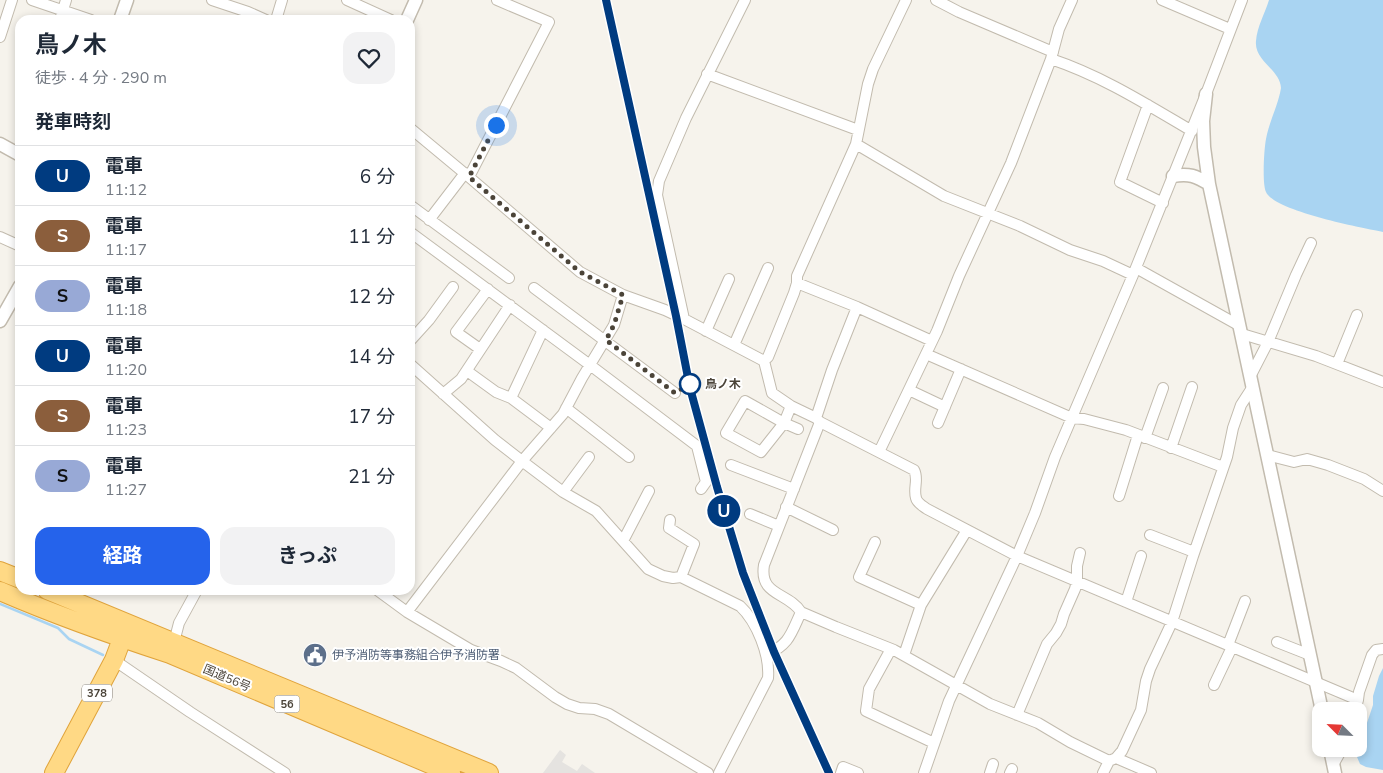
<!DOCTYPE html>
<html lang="ja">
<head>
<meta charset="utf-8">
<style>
  :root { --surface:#fff; --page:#f2f2f3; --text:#1f2937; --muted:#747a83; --line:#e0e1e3; --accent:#2563eb }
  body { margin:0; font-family:"Nunito Sans","Noto Sans JP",sans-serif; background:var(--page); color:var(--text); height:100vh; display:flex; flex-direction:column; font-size:19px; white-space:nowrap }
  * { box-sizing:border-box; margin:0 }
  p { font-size:16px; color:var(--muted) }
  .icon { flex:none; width:28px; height:28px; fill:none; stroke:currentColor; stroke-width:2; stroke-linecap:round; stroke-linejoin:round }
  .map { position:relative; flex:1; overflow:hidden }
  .drawer { position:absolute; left:15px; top:15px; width:400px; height:580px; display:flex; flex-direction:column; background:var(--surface); border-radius:15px; box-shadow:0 2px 8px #0003 }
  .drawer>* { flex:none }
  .badge { padding:0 10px; border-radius:16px; font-size:18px; line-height:32px }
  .needle { width:32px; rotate:294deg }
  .fabs { position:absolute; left:1312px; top:702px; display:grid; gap:10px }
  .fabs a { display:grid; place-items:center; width:55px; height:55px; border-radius:10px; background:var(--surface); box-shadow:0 2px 8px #0003; font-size:25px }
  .you { position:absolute; width:25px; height:25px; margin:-12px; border:4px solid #fff; border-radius:50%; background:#1a73e8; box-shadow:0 0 0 8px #1a73e833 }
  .map>.badge { position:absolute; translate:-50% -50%; box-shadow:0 0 0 2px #fff }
  h2 { padding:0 20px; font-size:19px; line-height:45px }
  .round { display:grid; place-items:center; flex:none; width:52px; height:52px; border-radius:15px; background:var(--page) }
  .headline { display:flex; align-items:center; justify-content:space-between; height:85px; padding:0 20px }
  h1 { font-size:24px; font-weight:700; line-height:38px }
  .button { display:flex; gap:10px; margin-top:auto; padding:10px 20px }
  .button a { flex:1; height:58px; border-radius:15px; background:var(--accent); color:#fff; font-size:20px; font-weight:700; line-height:58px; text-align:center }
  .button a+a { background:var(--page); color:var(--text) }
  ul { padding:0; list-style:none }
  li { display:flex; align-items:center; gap:15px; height:60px; padding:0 20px; border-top:1px solid var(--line) }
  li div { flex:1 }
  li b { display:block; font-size:19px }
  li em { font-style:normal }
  li .badge { min-width:55px; font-weight:700; text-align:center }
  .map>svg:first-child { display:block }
</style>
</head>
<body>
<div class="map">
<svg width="1383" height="773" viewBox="0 0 1383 773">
  <rect width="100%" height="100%" fill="#f6f3ec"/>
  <path fill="#e5e3e0" d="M560,750L566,755L562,762L577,771L582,764L595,773H543Z"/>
  <path fill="#a9d4f2" d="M1269,0H1383V232C1362,228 1274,211 1266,192C1262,184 1264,149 1266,139C1269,122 1278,106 1281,88C1280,69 1254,61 1256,41C1257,27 1265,13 1269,0Z
    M1383,668V770L1366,767L1360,764L1357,757L1359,746L1370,714L1373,705V696L1379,676Z"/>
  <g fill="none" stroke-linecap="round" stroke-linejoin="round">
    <path stroke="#a9d4f2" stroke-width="2.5" d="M0,604L58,628L69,639L103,655"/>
    <g stroke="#c2bbae" stroke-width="12">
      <path id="minor" d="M32,0L91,20
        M212,0L248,12L266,20
        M347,0L391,20
        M936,0L959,12L1053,52
        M1162,0L1230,29
        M60,20L66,0
        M276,20L282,0
        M0,37L12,0
        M1051,59C1102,76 1146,104 1192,131
        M707,74L858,130
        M1148,105L1120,182L1163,203
        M410,128L469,177L580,272L623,295L665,310L684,319L764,361L772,393L791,406L816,418L820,422L914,470C919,479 913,488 916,498C917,503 923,506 927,509L1017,556L1358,700
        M856,144L944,196L1020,226L1070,250L1103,261L1133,275
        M469,177L549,22L497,0
        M410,205L509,278
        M429,220L465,173
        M410,232L590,365L697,446L706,482L701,489
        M0,237L20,246
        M1136,268L1240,326
        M797,283L857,307L932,341
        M534,288L675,393
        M684,319L657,195L659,181L686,118L745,0
        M706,331L729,279
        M1242,334L1316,356L1383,382
        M410,341L429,320L453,287
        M734,345L768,268
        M480,349L456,332L488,289
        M926,354L1072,418L1084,419L1126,430L1223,467
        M764,361L768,357L794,293L797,283V276L856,144L868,84L873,69L906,0
        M410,364L495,440L522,461L563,492L596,511L648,569L663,576L673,578L681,577L740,606C757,622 770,655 768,678L719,773
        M1337,364L1357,315
        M467,371L496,392L511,398L551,428
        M1250,377L1268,342L1296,275L1311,243
        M909,390L945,407
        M443,394L461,379L510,305
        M511,398L543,330
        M791,406L784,423L761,452L726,433L745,401L784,423L798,429
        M566,408L629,457
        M816,418L832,370L857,307
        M820,422L764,565C759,596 788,592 801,612L836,627L894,650L990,704L1038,723L1070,742L1109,761
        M938,423L961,369
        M1145,438L1163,388
        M1171,448L1192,387
        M879,452L937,331L959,276L1011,163L1051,59L1059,29L1072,0
        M1267,455L1294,462L1307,459L1328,465L1364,479L1383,491
        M731,465L794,489
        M563,492L589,457
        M1119,496L1138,435
        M786,507L833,530
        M750,514L779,526
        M670,520L669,528L694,544L681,577
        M1150,535L1194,552
        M623,541L649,491
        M875,542L859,577L921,605
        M377,590L407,612L471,650L501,661L516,668L555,697L567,704L579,708L595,709L609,714L708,773
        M1126,602L1141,556
        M407,612L522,461L563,414L582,378L614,325L623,295
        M1277,642L1310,655
        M1228,645L1245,601
        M173,646L179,623L197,590
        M891,649L869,689L866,711L934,743
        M766,655C789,645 791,634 801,612
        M904,655L921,605L967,530
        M114,660L190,712L285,773
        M1214,685L1232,647
        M1355,711L1358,700L1359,692L1372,655L1376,650L1383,649
        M1017,715L1047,644L1056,633L1061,624L1064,614L1075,589L1077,581V566L1080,553
        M1116,758L1151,773
        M1333,765L1342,749
        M841,773L843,767L858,773
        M924,773L949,701L1017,556L1035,513L1055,457L1133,275L1206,94L1242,0
        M990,773L993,764
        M1010,773L1012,769
        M1103,773L1109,761L1116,758L1122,751L1141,710L1146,681L1150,669L1172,622L1193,556L1227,457L1233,428L1241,405L1252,388"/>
    </g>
    <g stroke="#c2bbae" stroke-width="15">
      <path id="tertiary" d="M120,20L127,0
        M407,20L416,0
        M1206,94L1203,121L1204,147L1209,184L1322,711
        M0,144L20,155
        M1173,176C1189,173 1196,176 1209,184
        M0,321L20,286
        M1330,749L1335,773"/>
    </g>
    <g stroke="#e0a43c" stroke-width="20">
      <path id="trunk" d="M0,571L20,579
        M47,590L489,773
        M0,591C55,615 112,635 170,654L451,773
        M54,773L114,660L126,628"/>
    </g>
    <use href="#minor" stroke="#fff" stroke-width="10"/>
    <use href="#tertiary" stroke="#fff" stroke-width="12"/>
    <use href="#trunk" stroke="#ffd985" stroke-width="18"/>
    <path stroke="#9a9a9a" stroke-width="2.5" stroke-dasharray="6 6" stroke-linecap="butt" d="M606,0L676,316L690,388L717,487L743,573L774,651L829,773"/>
  </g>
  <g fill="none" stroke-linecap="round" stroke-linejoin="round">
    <g stroke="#fff" stroke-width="11">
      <path id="line" d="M606,0L676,316L690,388L717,487L743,573L774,652L829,773"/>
    </g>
    <use href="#line" stroke="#003b80" stroke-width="8"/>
    <path stroke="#4b4439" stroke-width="5" stroke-dasharray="0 9" d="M496,125L469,177L580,272L623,295L614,325L606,340L675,393L690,384"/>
  </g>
  <defs>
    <g id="civic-disc" transform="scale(1.25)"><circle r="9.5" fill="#5c6f8a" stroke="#fff"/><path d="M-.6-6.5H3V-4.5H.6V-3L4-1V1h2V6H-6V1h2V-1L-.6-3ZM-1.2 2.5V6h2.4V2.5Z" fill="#fff"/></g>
  </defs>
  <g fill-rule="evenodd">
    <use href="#civic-disc" x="315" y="655"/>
  </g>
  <circle fill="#fff" stroke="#003b80" stroke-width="2.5" cx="690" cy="384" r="10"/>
  <g text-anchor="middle" stroke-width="4" stroke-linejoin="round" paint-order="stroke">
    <g fill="#fff" stroke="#817c74" stroke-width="1">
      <rect x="82" y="684.5" width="30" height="17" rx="4"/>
      <rect x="274.5" y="695.5" width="25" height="17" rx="4"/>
    </g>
    <g font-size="11" font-weight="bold" fill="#4b4439">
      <text x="97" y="697">378</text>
      <text x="287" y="708">56</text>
    </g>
    <g font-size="12" font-weight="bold" fill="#4b4439" stroke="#fff" text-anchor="start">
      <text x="705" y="388">鳥ノ木</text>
    </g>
    <g font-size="12" fill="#4e5e75" stroke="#fff" text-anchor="start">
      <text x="332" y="659">伊予消防等事務組合伊予消防署</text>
    </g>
    <g font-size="12" fill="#4b4439" stroke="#fff">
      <text transform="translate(227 678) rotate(23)" y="4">国道56号</text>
    </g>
  </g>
</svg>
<div class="fabs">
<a><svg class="needle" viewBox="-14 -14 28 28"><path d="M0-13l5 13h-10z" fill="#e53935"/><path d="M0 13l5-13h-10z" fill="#747a83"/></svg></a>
</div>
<div class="you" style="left:496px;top:125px"></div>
<b class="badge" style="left:724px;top:511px;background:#003b80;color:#fff">U</b>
<section class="drawer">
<div class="headline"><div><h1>鳥ノ木</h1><p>徒歩 · 4 分 · 290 m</p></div><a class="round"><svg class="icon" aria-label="heart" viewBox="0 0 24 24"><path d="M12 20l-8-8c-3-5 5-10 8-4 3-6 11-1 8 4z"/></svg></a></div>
<h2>発車時刻</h2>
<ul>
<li><span class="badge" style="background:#003b80;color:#fff">U</span><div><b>電車</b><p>11:12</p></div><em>6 分</em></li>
<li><span class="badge" style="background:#8b5e3c;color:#fff">S</span><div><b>電車</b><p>11:17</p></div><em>11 分</em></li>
<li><span class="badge" style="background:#98a9d6;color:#111">S</span><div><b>電車</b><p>11:18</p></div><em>12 分</em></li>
<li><span class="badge" style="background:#003b80;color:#fff">U</span><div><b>電車</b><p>11:20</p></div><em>14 分</em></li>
<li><span class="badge" style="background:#8b5e3c;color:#fff">S</span><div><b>電車</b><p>11:23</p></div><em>17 分</em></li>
<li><span class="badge" style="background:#98a9d6;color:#111">S</span><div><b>電車</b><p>11:27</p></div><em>21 分</em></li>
</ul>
<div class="button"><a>経路</a><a>きっぷ</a></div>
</section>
</div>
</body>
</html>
